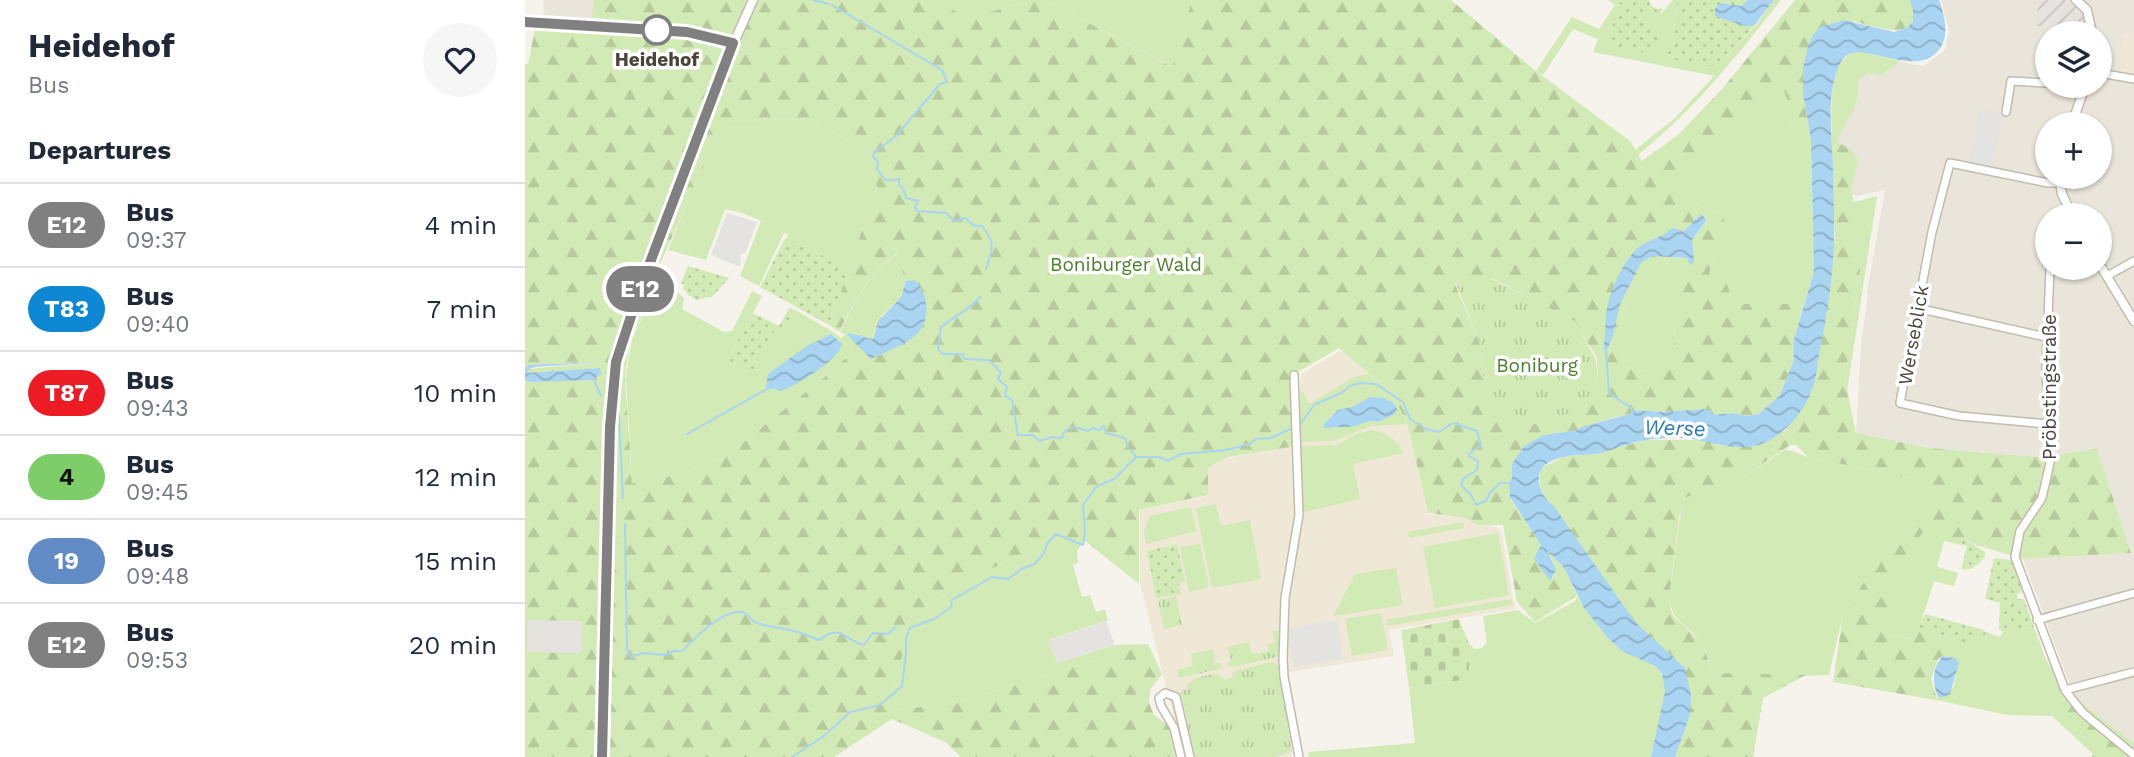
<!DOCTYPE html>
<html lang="en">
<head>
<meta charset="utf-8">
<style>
  :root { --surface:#fff; --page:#f6f6f7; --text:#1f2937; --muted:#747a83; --line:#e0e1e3 }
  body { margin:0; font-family:"Work Sans",sans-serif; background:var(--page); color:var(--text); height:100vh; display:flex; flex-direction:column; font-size:26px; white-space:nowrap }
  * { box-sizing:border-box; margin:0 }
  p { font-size:23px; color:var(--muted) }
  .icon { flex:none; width:38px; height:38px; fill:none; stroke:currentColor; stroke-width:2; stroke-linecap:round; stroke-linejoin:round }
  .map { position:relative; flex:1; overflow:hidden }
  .details { display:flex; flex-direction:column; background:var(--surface); width:525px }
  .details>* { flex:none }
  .badge { padding:0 14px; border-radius:23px; font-size:24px; line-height:46px }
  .tools { position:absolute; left:1510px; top:21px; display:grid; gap:14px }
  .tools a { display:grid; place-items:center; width:77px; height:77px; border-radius:50%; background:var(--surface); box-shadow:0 2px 5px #0004; font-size:35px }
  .map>.badge { position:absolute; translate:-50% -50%; box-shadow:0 0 0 4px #fff }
  h2 { padding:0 28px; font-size:26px; line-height:63px }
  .round { display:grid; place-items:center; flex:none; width:74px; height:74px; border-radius:37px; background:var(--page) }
  .head { display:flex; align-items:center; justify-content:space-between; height:119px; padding:0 28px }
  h1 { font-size:33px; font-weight:700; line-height:52px }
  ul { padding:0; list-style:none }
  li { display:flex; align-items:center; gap:21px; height:84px; padding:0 28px; border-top:2px solid var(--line) }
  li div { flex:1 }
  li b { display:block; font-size:26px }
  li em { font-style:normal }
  li .badge { min-width:77px; font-weight:700; text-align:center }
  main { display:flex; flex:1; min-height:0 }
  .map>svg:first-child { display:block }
</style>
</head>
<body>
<main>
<section class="details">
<div class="head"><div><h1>Heidehof</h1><p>Bus</p></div><a class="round"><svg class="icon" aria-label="heart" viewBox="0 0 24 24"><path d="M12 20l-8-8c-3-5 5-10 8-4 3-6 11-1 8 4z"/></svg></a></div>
<h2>Departures</h2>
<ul>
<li><span class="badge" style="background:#808080;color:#fff">E12</span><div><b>Bus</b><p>09:37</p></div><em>4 min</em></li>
<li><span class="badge" style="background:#0e88d3;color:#fff">T83</span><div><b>Bus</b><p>09:40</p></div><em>7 min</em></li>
<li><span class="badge" style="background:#ed1c24;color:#fff">T87</span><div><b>Bus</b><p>09:43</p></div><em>10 min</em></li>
<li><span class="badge" style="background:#7dce69;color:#111">4</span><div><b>Bus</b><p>09:45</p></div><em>12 min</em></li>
<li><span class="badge" style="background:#608bc4;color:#fff">19</span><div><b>Bus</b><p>09:48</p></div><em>15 min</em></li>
<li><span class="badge" style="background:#808080;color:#fff">E12</span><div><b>Bus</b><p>09:53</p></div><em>20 min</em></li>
</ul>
</section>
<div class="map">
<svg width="1609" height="757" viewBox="0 0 1609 757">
  <defs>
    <pattern id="industrial-furrows" width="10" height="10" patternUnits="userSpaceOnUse" patternTransform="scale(1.75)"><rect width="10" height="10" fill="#e6e2dd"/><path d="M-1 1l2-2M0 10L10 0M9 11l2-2" fill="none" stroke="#c7c3be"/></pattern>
    <pattern id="forest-firs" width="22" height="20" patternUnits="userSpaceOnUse" patternTransform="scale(1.75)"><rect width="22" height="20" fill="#d2eab5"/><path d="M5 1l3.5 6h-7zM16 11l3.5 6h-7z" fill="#b6ca9c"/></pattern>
    <pattern id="cemetery-stones" width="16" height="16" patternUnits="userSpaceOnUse" patternTransform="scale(1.75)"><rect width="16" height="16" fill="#d2eab5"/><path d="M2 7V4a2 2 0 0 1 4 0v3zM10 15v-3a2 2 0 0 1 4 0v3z" fill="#b6ca9c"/></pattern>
    <pattern id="park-tufts" width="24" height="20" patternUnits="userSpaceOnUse" patternTransform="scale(1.75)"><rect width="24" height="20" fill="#d2eab5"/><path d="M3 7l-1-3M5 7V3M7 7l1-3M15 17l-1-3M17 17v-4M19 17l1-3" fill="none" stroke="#b6ca9c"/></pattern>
    <pattern id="garden-dots" width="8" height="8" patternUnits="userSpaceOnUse" patternTransform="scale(1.75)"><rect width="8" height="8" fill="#d2eab5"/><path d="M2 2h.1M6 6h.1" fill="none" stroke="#b6ca9c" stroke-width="1.8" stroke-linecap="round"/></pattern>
    <pattern id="water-waves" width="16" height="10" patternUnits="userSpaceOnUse" patternTransform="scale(1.75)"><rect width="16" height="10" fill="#a9d4f2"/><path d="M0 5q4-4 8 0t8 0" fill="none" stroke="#8caec5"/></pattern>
  </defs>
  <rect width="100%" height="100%" fill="#f6f3ec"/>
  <path fill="#eae5da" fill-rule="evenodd" d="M19,0H69L67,20L18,17Z
    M1416,0H1609V743L1549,697L1498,559L1606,553L1572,449L1513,457L1404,448L1331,434L1336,344L1343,295L1342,292L1360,190L1332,196L1317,192L1308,122L1334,54L1398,66L1420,50L1424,30ZM1522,33H1575V86H1522ZM1522,124H1575V177H1522ZM1522,215H1575V268H1522Z"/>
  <path fill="url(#industrial-furrows)" d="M1515,0H1539L1553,5L1562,16L1563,25L1509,26Z"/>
  <path fill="#efe8d6" d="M1597,33L1609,34V75L1594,73Z
    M816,350L867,393L882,424L903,514L939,518L976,529L990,609L864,630L869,656L756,673L767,757H659L615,584V510L683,496V468L703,458L770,445L776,374Z"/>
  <path fill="#d2eab5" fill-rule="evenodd" d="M420,0H506L438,20Z
    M520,0H667L648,67Z
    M1083,0H1090L1098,6L1079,43L1116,21L1118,9L1135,15L1148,0H1153L1151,8L1153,16L1142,57L1192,67L1231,25L1249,0H1256C1210,58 1171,108 1113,155L1110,150L1150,118L1189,76L1068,52L1073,39L1048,29L1018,75L1011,71L1047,17L1074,29L1090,5Z
    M1330,52H1340L1375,61L1356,75L1342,73L1332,81C1335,105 1328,111 1317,130C1313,138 1314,143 1307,150C1307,126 1300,59 1330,52Z
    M1247,86L1258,88L1263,102L1266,127L1286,139L1289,271L1279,304H1208L1184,274L1200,216L1149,195L1143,188Z
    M286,119L340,150L352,187L324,268L261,239L263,234L259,233L234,286L215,276L236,221L217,213L200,209L181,260L143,250L196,121Z
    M1352,196L1322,391L1320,379L1336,264L1329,260V202Z
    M374,253L380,281L375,297L352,320L347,337L324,332L321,335L315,332C331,300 343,274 374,253Z
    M1160,258L1165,269L1151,304L1148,357L1143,366L1127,372L1099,367L1092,338L1101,300L1118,272L1136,259Z
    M134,282L153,292L159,299L157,309L199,332L207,331L227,291L237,296L202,361L227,373L249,331L256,334L269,309L313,335L328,351L307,371L200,457L157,474L107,483L101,375L107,339Z
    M843,374L867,393L882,424L846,426L808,441L773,442L776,389L784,404L829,377ZM846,397L859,398L869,403C839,428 836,425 799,424L811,411L827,407Z
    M847,430C860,433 874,440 878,453L828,464L835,499L775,513L774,446L811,445L831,434Z
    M1261,449L1283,457L1395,480L1406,490L1407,500L1401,511L1352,562L1318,614L1304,675L1269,676L1187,673C1184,664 1182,649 1176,642C1163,624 1148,624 1144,599L1157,503L1162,495L1218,477Z
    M691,504L696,526L725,520L736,579L687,588L671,508Z
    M666,507L671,531L621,544L619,530L625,516Z
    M938,522L939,528L884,538L883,532Z
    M1399,531L1423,538L1437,537L1436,545L1419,541L1412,567L1433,573L1429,586L1409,581L1391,638L1364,636L1373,604L1364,600L1360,579Z
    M973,533L984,595L910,608L898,547Z
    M522,538L552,551L553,562L548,565L557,597L565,595L571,612L580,609L583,620L524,640L532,663L590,645L623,644L431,703L370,710L371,672L394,614L407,603L438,584L485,559L501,555Z
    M675,544L684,587L664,592L655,547Z
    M871,568L878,605L808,616L830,574Z
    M1052,596C1060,610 1085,642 1098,651C1110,659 1132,660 1138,676C1146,696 1131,737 1126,757H784L783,752L890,743L884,688L950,678L944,672L945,656L950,649L957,648L962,642L958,616L993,610L1010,623L1050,601Z
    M987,599L988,605L862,626L861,620Z
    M856,613L863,650L827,656L820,619Z
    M1509,627L1520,657L1543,699L1526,704L1527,716L1483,715L1411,700L1413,697H1419L1429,686L1433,662L1429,658L1418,656L1424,638L1445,643L1447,636L1458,639L1461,632L1475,637L1478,632Z"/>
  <path fill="url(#forest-firs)" fill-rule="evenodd" d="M69,0H420L438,20L506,0H520L647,67L667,0H926L1011,71L1105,141L1117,161L1153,135L1197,89L1270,0H1385C1402,46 1351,27 1328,21L1278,70V94L1286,139L1266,127L1263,102L1258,88L1247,86L1144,188L1149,195L1200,216L1184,274L1202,284L1209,304H1279L1268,343L1269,360L1261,381L1255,395L1234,414L1223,416L1207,413L1189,415L1179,409L1138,412L1110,410L1105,414L1080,420L1053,430L1019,435L987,464V478L984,483L985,498L1016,545L1027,578L1030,574L1028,562L1022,550L1039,568L1052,596L1010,622L992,602L978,525H953L940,518L903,513L882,423L867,393L814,348L773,372L769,444L765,447L703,457L683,468V495L614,510V584L559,540L552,551L522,538L501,555L485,559L438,584L407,603L394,614L371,672L370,710L431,703L623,644L637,674L625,690L624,703L629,715L644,726L651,757H436L420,742L367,719L309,757H0V380L5,382L75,368L1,374L4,369L76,362L3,365L0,369V64H3L10,29L65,32ZM286,119L340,150L352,187L304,325L314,332C330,301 344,273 373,253L380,281L375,297L353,320L347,337L324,332L316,338L328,351L307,371L200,457L157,474L107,483L100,374L106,340L133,282L129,278L176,172L196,121ZM1177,215L1182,221L1167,240L1162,258L1127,256L1116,263L1094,304L1087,339L1081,350L1078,348C1083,332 1080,314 1085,299C1091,279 1117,255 1132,238L1141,235L1147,229L1159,231ZM1160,258L1165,269L1157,278L1151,304L1148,357L1143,366L1127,372L1099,367L1092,338L1101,300L1118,272L1136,259ZM967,278L1050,322L1072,358L1073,383L1039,416L1017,421L956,367L955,344L930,284ZM381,281L386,339L346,359L324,333L348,339L354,321L376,297Z
    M1314,143L1325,149L1333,159L1326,190L1330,208L1329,260L1336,263L1320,379L1331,433L1404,448L1513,457L1572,449L1606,553L1498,559L1451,545L1437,537L1409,541L1399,531L1361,579L1367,591L1364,600L1373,604L1364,636L1391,638L1393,629L1424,638L1419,655L1413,659L1406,679L1412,699L1411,700L1308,682L1318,614L1352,562L1401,511L1407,500L1406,490L1395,480L1283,457L1271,445H1265L1218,477L1159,498L1155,512L1144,599L1146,610L1149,617L1178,643L1187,673L1281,675L1238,698L1228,757H1150L1165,715L1160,668L1109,622L1028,506C1015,498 1013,482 1016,468L1038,457L1074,453L1119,440H1179L1197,446L1260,431L1310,239L1307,150Z
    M1549,697L1609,743V757H1567L1568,754L1527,716L1526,704Z"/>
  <path fill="url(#cemetery-stones)" d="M934,619L944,644L950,649L945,656L944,671L951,673V678L884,688L876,630Z"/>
  <path fill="url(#park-tufts)" d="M965,278L1050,321L1071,360L1073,383L1061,399L1039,416L984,431L968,407L956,367L955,343L930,281Z
    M651,596L657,625L639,629L633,600Z
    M756,630V656L708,667L701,665L706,660L702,647L724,642L727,654L744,651L743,644L750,642L747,631Z
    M688,649L690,663H695L697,666L695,669L653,678L652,670L668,666L666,654Z
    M748,662L754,666L767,752L748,757H669L656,691L662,689C664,676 680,676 692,674L700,680L707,677L709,671Z"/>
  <path fill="url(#garden-dots)" d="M1090,0H1124L1125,4L1131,9L1138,8L1135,15L1118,10L1116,20L1133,30L1134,41L1128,55L1078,43L1098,6Z
    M1153,0H1223L1216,6L1195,3V18L1229,26L1192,67L1141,58L1153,16L1151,8Z
    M260,238L324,268L304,325L235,287Z
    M163,266L204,278L188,296L172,300L163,295L158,288L160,285L156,283Z
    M264,308L269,309L256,335L249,331L227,373L202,361L228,313L254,326Z
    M1437,537L1460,552V557C1452,565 1448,571 1436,569L1442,546L1436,545Z
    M652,544L660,582L654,583L656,594L631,598L622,551Z
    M1469,558L1486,560L1498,592L1492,594L1493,599H1499L1509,627L1478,632L1474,629L1475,603L1460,599Z
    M1400,614L1456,629L1461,632L1458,639L1447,636L1445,644L1393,629Z"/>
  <path fill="#e5e3e0" d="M1454,109L1478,113L1468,167L1444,163Z
    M202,213L232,222L220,254H216L215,267L186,255Z
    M3,620L57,621L56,653L2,652Z
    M812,620L818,659L769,667L762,628Z
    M581,621L590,645L532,663L523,641Z"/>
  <path fill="url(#water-waves)" d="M1223,0H1249L1229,26H1219L1190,16V9L1195,3L1216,6Z
    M1385,0H1414L1415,2C1420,18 1425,39 1412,52C1385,80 1330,33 1316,62C1300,93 1307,133 1308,167C1308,191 1310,216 1309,241C1308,278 1302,314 1295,350C1292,363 1292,380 1286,392C1278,413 1261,432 1241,442C1215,455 1185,440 1159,438C1147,438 1133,438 1122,440C1107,441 1091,449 1076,453C1058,456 1036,453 1020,465C1016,468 1014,473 1014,479C1013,487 1021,502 1028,505L1110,622L1160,668L1166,695L1165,715L1150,757H1126L1140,691L1137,673L1130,666L1097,651L1083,638L1059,608L1039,568L1022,550L1031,570L1025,581L1009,559L1016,545L985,497L984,483L987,478V464L999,446L1019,435L1053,430L1056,427L1105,414L1110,410L1138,412L1179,409L1184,410L1189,415L1207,413L1223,416L1234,414L1255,395L1269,360L1268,343L1289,271L1286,139L1278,94V69L1283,46L1288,35L1295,27L1319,20L1369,32L1382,28L1388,21V10Z
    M1176,214L1182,220L1167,240L1169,262L1165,265L1162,258L1127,256L1116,263L1095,304L1087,339L1081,351L1078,349C1081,337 1080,328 1081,316C1082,297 1098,259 1114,247C1124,239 1138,238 1147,228L1159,231Z
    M390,280C406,298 406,325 386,339C374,347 359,353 346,359L322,335L324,333L348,339L354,321L376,297L381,281Z
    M306,334L317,344C314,360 271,386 255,391L248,388L243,390L241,387L243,374L282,346Z
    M77,362L10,367L4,369L2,373L75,368L76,374L66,380L5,382L0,380V369L3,365Z
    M845,397L859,398L869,403L872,409L870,414L853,422C842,418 834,427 823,427C813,427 810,427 799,428V424L813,410L827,407Z
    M1418,656L1430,658L1434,662L1425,694L1419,697H1413C1407,684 1407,666 1418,656Z"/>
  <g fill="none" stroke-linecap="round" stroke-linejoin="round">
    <path stroke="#a9d4f2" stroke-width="2" d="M288,0L304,4
      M307,5L417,70L422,82L415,84L371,136L350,152L348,157L353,162L352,169C361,183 360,181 374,179V185L378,188L381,198L393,201L390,207L392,211L421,213L429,221L440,218L450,226H457C471,244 468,248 461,269
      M455,297C444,310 430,316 416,327L413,350L418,354H437L440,359L464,360L476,373L473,379L482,387L480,396L487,400L493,435H507L515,441L527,437L537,438C541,423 552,427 562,431L568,428L574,430L579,426L581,433L600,438L603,446
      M1081,351L1084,393L1106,408L1108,414
      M68,378L76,396
      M94,415L98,498
      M776,423L789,405L818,392L825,386L835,383L851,384L878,402L885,419L901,429L914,432L928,423L952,431L956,445L944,454V456L953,461L952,470L938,479L936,485L946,495L951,505L962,500L964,494L975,483H983
      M162,434L242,389
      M606,450L611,457
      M100,524L102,650L106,657L118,653L140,655L149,651H157C168,640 201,605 220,613C224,615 226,621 232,623C244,627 257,628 269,631C278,633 286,638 295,640C315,622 322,642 339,645L348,633L363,634L371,627
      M267,757L299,736L325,712L355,705L377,686L381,653V638L385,628L409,619L426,607L427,600L467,577L483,579L498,568L510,564L519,553L522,544L531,534L558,545L560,531L558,505L571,487L589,479L611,457H634L643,461L656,454L701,450L725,444L731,439L746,438L765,429"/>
    <g stroke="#c2bbae" stroke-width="10">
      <path id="minor" d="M0,22L161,32L208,43
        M1575,73L1609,79
        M1543,86L1559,89
        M1481,112L1486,81L1522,83
        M1525,268L1521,369L1525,463L1517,498L1495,531L1490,557L1540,690L1557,712L1609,755
        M1582,276L1609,261
        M1392,308L1521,337
        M769,375L774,515L760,598L758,660L759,677L774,757
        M1522,424L1434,416L1375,403L1407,232L1425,163L1523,183H1534
        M1512,620L1609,593
        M1540,690L1609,672
        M656,757L649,728L636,706L634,698L640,693L651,697L665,757"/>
    </g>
    <g stroke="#c2bbae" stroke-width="11">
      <path id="tertiary" d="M1551,0L1562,10L1567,33
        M1547,124L1560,86
        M1534,177L1537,194L1547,215
        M1575,265L1609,321
        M77,757L85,427L88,379L101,327L202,58L228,0"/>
    </g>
    <use href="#minor" stroke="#fff" stroke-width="7"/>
    <use href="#tertiary" stroke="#fff" stroke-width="8"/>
  </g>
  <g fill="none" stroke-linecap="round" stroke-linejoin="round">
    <g stroke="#fff" stroke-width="16">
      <path id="line" d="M0,22L162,32L208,43L115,289L91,362L85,427L77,757"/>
    </g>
    <use href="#line" stroke="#808080" stroke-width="10"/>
  </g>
  <circle fill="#fff" stroke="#808080" stroke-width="3.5" cx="132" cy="30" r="14"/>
  <g text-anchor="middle" stroke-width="7" stroke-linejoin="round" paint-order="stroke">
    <g font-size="19" font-weight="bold" fill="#4b4439" stroke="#fff">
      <text x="132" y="66">Heidehof</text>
    </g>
    <g font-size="19" fill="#4a7f2a" stroke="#fff">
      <text x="601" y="271">Boniburger Wald</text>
      <text x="1012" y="372">Boniburg</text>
    </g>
    <g font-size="19" fill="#4b4439" stroke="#fff">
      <text transform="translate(1388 335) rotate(-80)" y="7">Werseblick</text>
      <text transform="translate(1524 387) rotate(-90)" y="7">Pröbstingstraße</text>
    </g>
    <g font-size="21" font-style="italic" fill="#2e7ab2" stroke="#fff">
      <text transform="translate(1150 428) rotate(2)" y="7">Werse</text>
    </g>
  </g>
</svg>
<div class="tools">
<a><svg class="icon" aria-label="layers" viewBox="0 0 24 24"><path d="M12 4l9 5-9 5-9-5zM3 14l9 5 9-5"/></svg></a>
<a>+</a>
<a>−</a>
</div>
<b class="badge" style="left:115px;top:289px;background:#808080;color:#fff">E12</b>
</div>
</main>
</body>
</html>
